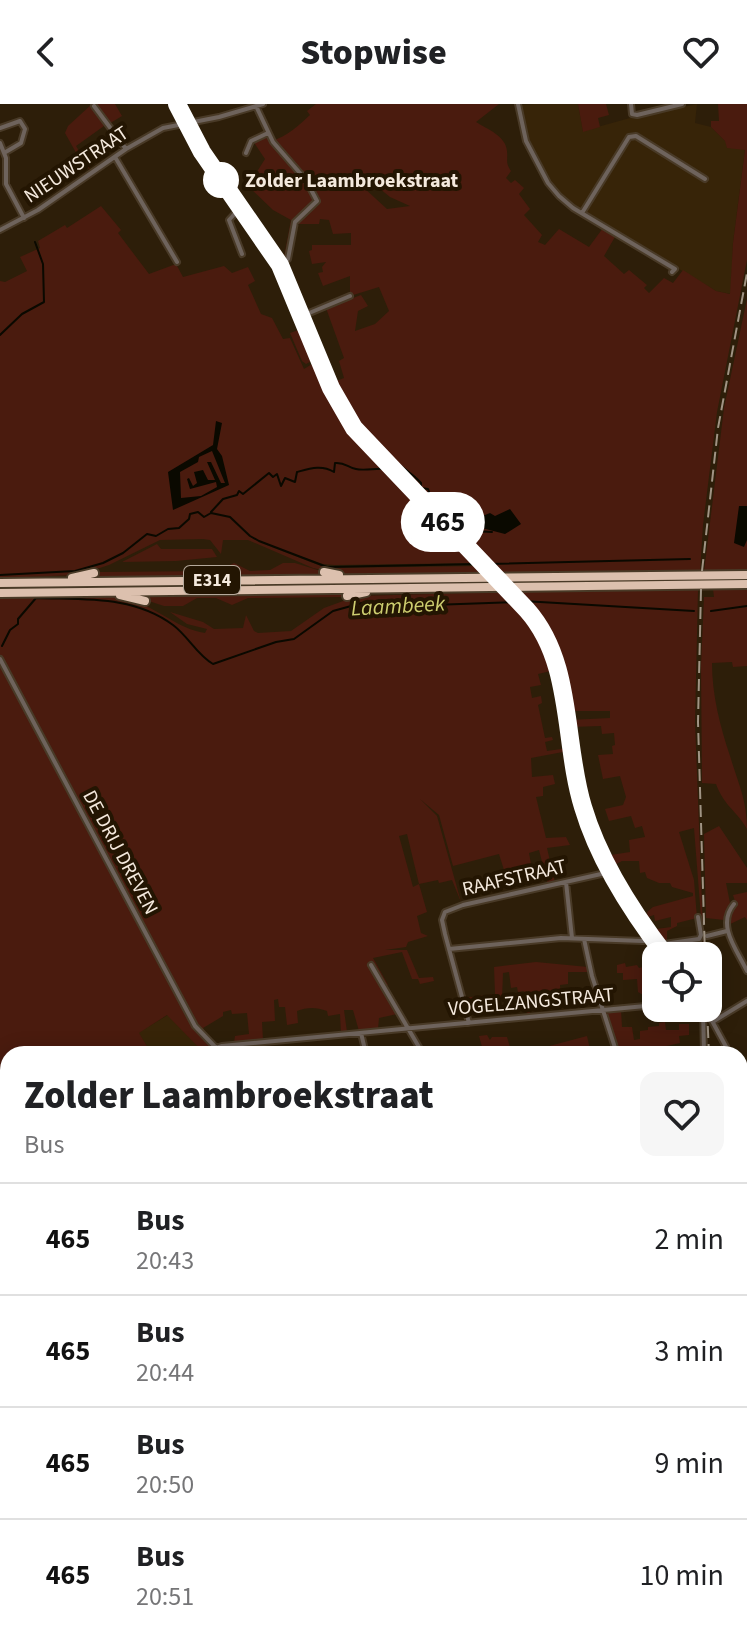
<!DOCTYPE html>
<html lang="en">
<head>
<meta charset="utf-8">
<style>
  :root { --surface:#fff; --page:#f6f6f6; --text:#202124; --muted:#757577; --line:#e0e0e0 }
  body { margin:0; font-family:"Source Sans 3",sans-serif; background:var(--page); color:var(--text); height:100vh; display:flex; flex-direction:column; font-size:30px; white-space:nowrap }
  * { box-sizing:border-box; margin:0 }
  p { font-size:26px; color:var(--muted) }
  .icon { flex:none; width:44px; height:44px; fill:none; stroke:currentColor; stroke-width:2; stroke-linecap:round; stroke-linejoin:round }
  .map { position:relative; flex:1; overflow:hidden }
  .drawer { position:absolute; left:0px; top:942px; width:748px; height:600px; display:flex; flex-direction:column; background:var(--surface); border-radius:24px 24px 0 0; box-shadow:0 4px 20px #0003 }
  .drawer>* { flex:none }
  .badge { padding:0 16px; border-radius:26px; font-size:28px; line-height:52px }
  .controls { position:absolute; left:642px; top:838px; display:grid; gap:16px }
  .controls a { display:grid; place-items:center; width:80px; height:80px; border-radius:16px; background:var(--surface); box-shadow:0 4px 20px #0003; font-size:40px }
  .map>.badge { position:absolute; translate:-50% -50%; box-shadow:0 0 0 4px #fff }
  .round { display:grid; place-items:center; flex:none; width:84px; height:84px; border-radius:16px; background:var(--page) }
  .overview { display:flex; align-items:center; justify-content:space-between; height:136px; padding:0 24px }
  h1 { font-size:38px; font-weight:800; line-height:60px }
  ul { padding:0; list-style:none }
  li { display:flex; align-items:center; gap:24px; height:112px; padding:0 24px; border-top:2px solid var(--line) }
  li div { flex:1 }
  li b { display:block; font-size:30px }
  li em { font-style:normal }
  li .badge { min-width:88px; font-weight:700; text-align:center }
  header { display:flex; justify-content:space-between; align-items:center; height:104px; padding:0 24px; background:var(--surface); font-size:36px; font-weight:800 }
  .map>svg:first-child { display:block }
</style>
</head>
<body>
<header><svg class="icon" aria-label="back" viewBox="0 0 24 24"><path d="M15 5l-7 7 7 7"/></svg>Stopwise<svg class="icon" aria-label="heart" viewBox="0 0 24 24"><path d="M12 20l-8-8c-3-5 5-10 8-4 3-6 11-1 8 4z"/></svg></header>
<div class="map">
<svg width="747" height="1542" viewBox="0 0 747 1542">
  <rect width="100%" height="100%" fill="#2d1e09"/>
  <path fill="#372408" d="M534,0H578L583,27L630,14L697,0L695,19L711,23L725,37L745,46L733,139L731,190L716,187L580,106L555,85L527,35L519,1Z
    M168,911L204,948L212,943L217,947L214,950H149L151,949L138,929Z
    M591,1534H649L654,1539L663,1534H673L680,1542H592Z"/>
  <path fill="#4a1b0e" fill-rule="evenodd" d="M92,0H115L122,12L107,21L97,8L104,22L76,42L91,67L79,54L65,29L68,22Z
    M316,0H499L476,18C487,25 506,32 507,47C508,57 505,58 511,67L506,74L511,79L515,76L524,84L519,90L530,105L524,111L542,131L538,138L545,141L559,125L589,143L603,124L616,131L604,152L624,170L629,166L647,181L644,184L649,189L664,174L673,179L683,166L716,187L730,190L733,139L745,46L727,44L725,37L711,23V17H719L718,0H747V156L717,308L703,421L700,469H495C439,408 371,354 331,279L344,274L339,257L344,254L326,204L361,191L368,202L358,207L355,227L375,220L389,207L379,183L350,192V172L323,182L318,169L323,168L322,163L326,158L312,160L309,147L312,146V141H351V129L333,130L329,116L320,115L319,120H294L286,154L281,158L280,156L284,153L291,116L273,106L248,82L265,55L253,37L268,31L271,37C288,32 298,22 310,11L307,7ZM357,66L390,93L410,102L387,105L351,72Z
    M578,0H606L609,11L598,14L600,23L583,28Z
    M101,102L121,126L118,129L149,170L176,160L183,173L224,162L232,169L248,163L255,177L248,181L261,210L272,214L283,235L290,234L304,265L317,257L352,325L478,459L335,461L323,460L259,438L326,464L483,462L489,470H341L313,464L248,436H223L221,450L210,436L203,435L160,436L109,461L78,471L0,474V177L5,178L27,167L20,153L40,144L38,137L65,121L67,124Z
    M747,195V467L704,468L724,304Z
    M304,224L317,254L306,260L302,257L290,229Z
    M157,440L161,445H212L217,453L176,457L122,458Z
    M234,459L250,467L270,466L283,459H295L337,472L80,474L100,468L218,467Z
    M713,485H747V562L733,563L732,558L712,559C712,591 720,622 730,652C738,679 747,696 747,725C737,707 724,702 716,680L702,679L701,562L704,493H714Z
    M698,486L695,618L704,852L694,724L679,728L694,776L697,814L677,819V822L667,827V837H659L649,826L671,823V813L655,817L654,811L648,813L647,808L653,803L693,792V789L672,783L670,779H659L647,774L645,768L640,769L639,757H622L610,763L604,752L630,748L629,736L645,733L642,722L635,724L631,712L609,717L605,705L623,701L626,693L620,672L603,675L598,651L613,650L612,642L615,641L614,629L602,630L601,622L570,623L569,616L610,614V607H567C558,551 552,529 512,488Z
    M507,488L545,536L555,566L538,570L541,581L530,583L532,594L541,592L542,599L538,601L545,634L552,633L553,636L545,638L547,647L568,644V647L531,654L532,673L553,671L555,680L543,683V692L536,693L546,734L566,733L570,741L547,744L555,779L548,781L539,746L529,749L531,760L504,766L499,750L453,762L439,711L420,695L437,712L461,798L452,776L439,779L438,776L419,780L427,808L417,812L421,829L428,832L408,838L406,843L385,846H407L419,874L433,873L434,877L420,880L418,875H412L402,848L373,854L388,881L385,882L397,910L379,914L378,925L359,927L353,906H344L347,928L341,929L340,910L328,912L327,907C316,903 307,903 297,907L298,919L287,921L285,903H279L278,895L274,896L275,917L262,918L263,936L234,939L235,932L249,930L247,909L232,910L231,906L223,908V912L203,924L206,929L202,932L212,943L204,949L167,911L139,929L151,949L149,950H8V977L0,972V493C35,493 100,487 131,496C158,504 178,525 205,529L207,525L187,520L170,508L203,518L214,525L243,524L246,511L254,527L258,529L291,527L324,504L357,492ZM407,730L419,780L413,783L399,732Z
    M355,489L341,493L248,494L232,501L216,494H197L183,502H164L130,491Z
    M719,722L747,764V779H726L731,804L736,800L733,791L747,788V816L745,813L726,822L724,816L706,814L704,730Z
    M536,858L588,863L590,868H568V880L560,881L561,894L530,895V912H527L524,887L518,888L517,883L511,884L509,868L503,869L502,895L465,901L464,894L495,890L494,863Z
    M625,859L626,863L637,861L639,864L643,863L656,878V881L652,882L654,900L643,901V891L638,888L637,875L623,876V869H617V861Z
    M621,906L622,923H632L634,936L640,935V927L648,926V923L659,922V919L665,918L666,926H679V920H689V931L679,932L680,939L662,943L663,950H646L644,942L618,950L606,909Z
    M487,931L490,936L492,933H507L512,950H484L479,932Z
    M587,932L591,950H554L553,946L550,947L551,950L527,948Z
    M0,986L8,991V1279L0,1288Z
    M0,1309L7,1313L2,1320L5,1323L8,1321V1409L0,1412Z
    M8,1494V1534H155L164,1536L162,1542H9L0,1508V1497Z
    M253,1534H336L347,1542H248Z
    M358,1534H410L409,1542H356Z
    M489,1534H564L565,1542H505L504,1539L487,1541Z"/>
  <path fill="#0a0900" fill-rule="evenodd" d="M216,317L222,319L217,345L222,352L229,381L173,406L168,368L213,341ZM212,347L225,379H221L211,358H207L215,376H208L203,366L194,368L197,379L193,382L189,374L187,375L190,385L216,378L217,383L201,392L181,394L180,368L198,358L199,353Z
    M739,402H747V436L744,443L734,439Z
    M510,405L521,420L505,430L478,423L480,413L490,409L495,412Z"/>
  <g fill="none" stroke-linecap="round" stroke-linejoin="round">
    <path stroke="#0a0900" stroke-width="2" d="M182,5L188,0
      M0,231L22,210L44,198L43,160L35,138
      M393,360L400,361L415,373
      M416,374L421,379V384L428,385L432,395L451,408L457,407L464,421L469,422L474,427L492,428
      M211,408L223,395L237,391L239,387L243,390L269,369L273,373L277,370L281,382L285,374L295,378L297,368C312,364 322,361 334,368L335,359C345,358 347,363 356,365C364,367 376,364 385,365
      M488,460L690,455
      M0,471L75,467L103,459L123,449L147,430L156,432L168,425L179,424L189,415L190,410L198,408L204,413L211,409L230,413L250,432L259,437L327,463L479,460
      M523,497L694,507
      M711,507L747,502
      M2,542L10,526L18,520V515L36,494C83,496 133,491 173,521C188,532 197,551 213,560L276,538L294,535L333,507L362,499L432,501L515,498
      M0,1140L8,1137"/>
    <g stroke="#493a27" stroke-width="8">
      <path id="minor" d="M177,0L202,48L280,161L331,284L354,324L492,469
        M518,0L526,37L548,79L559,92L573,104L675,165L672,168
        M631,0L632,10L637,11L682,0
        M94,2L126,45
        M256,2L273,38L306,76L317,97L295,118L288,155L280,161
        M0,24L20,17L25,25L21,39L4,49
        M0,39L6,54V80L24,114
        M246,49L251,37L268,29
        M115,53L177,158
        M241,103L229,116L242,150
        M582,109L629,33L636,32L705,75
        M0,126L38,106L126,45L163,24L219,13L263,0
        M302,212L350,192
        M509,487C522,501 536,513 544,530C572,582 566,647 583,703C599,757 631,807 666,852
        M0,555L195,922L222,950
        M566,778L572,834
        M734,800C716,821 737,846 747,867
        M707,832L727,827
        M584,835L592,872L617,950
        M657,841L699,835L701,831L698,813
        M449,845L561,834L643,837L653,835
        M371,861L423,950
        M703,904L704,950
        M705,904L730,950
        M714,917L747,897
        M469,919L445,830L442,816L445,808L463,801L610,768
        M361,929L366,950
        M216,944L222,942L656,901
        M740,973L747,986
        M740,1076L747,1072
        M0,1184L2,1167L8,1159
        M740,1329L747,1327
        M740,1353L747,1362
        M0,1413L8,1411
        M740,1449L747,1450
        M0,1515L8,1542
        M740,1529L747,1527
        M465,1534L468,1542
        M566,1534L567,1542
        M164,1542L165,1534
        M733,1542L734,1534"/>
    </g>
    <g stroke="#493a27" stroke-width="10">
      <path id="major" d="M0,978L8,983
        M677,1534L685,1542"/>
    </g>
    <g stroke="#493a27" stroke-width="12">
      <path id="highway" d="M324,468L339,471
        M72,474L94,469
        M0,479L747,471
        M0,489L747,480
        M120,491L145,497
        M347,492L366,488"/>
    </g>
    <use href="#minor" stroke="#6e635c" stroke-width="4"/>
    <use href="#major" stroke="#bda597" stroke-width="6"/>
    <use href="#highway" stroke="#dcc0ae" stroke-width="8"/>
    <path stroke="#a09484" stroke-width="2" stroke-dasharray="12 6" stroke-linecap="butt" d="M702,467L718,324L747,169
      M701,485L698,618L705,852
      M707,904L709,950
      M728,1534V1542"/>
  </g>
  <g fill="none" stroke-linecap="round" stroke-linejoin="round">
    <g stroke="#fff" stroke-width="18">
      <path id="line" d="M177,0L202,48L280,161L331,284L354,324L527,506C574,559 563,639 583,703C599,757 632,808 666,852"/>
    </g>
    <use href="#line" stroke="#fff" stroke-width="12"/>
  </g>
  <circle fill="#fff" stroke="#fff" stroke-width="4" cx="221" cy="76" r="16"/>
  <g text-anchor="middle" stroke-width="8" stroke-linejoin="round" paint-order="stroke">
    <rect fill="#231502" stroke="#b5a99b" stroke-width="2" x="184" y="462" width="56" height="28" rx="6"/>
    <g font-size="18" font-weight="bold" fill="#f4e9dd">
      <text x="212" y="482">E314</text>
    </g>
    <g font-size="20" fill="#f4e9dd" stroke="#231502">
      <text transform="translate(76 60) rotate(-34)" y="7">NIEUWSTRAAT</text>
      <text transform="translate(121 748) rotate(62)" y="7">DE DRIJ DREVEN</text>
      <text transform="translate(514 773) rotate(-13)" y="7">RAAFSTRAAT</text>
      <text transform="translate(531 897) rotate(-5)" y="7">VOGELZANGSTRAAT</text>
    </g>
    <g font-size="20" font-weight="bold" fill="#f4e9dd" stroke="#231502" text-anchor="start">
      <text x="245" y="83">Zolder Laambroekstraat</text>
    </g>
    <g font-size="22" font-style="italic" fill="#cdcd6f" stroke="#231502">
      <text transform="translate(398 501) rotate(-3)" y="8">Laambeek</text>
    </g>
  </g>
</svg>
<div class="controls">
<a><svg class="icon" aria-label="locate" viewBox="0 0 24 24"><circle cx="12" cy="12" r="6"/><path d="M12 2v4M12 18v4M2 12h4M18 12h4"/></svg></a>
</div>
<b class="badge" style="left:443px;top:418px;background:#fff;color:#111">465</b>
<section class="drawer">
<div class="overview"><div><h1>Zolder Laambroekstraat</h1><p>Bus</p></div><a class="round"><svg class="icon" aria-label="heart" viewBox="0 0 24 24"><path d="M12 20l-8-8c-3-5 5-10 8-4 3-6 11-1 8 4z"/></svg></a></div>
<ul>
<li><span class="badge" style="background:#fff;color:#111">465</span><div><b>Bus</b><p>20:43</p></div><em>2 min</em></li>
<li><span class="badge" style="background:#fff;color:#111">465</span><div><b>Bus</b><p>20:44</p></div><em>3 min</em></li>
<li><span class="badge" style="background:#fff;color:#111">465</span><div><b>Bus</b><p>20:50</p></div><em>9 min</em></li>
<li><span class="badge" style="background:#fff;color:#111">465</span><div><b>Bus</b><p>20:51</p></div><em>10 min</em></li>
</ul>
</section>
</div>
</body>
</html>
